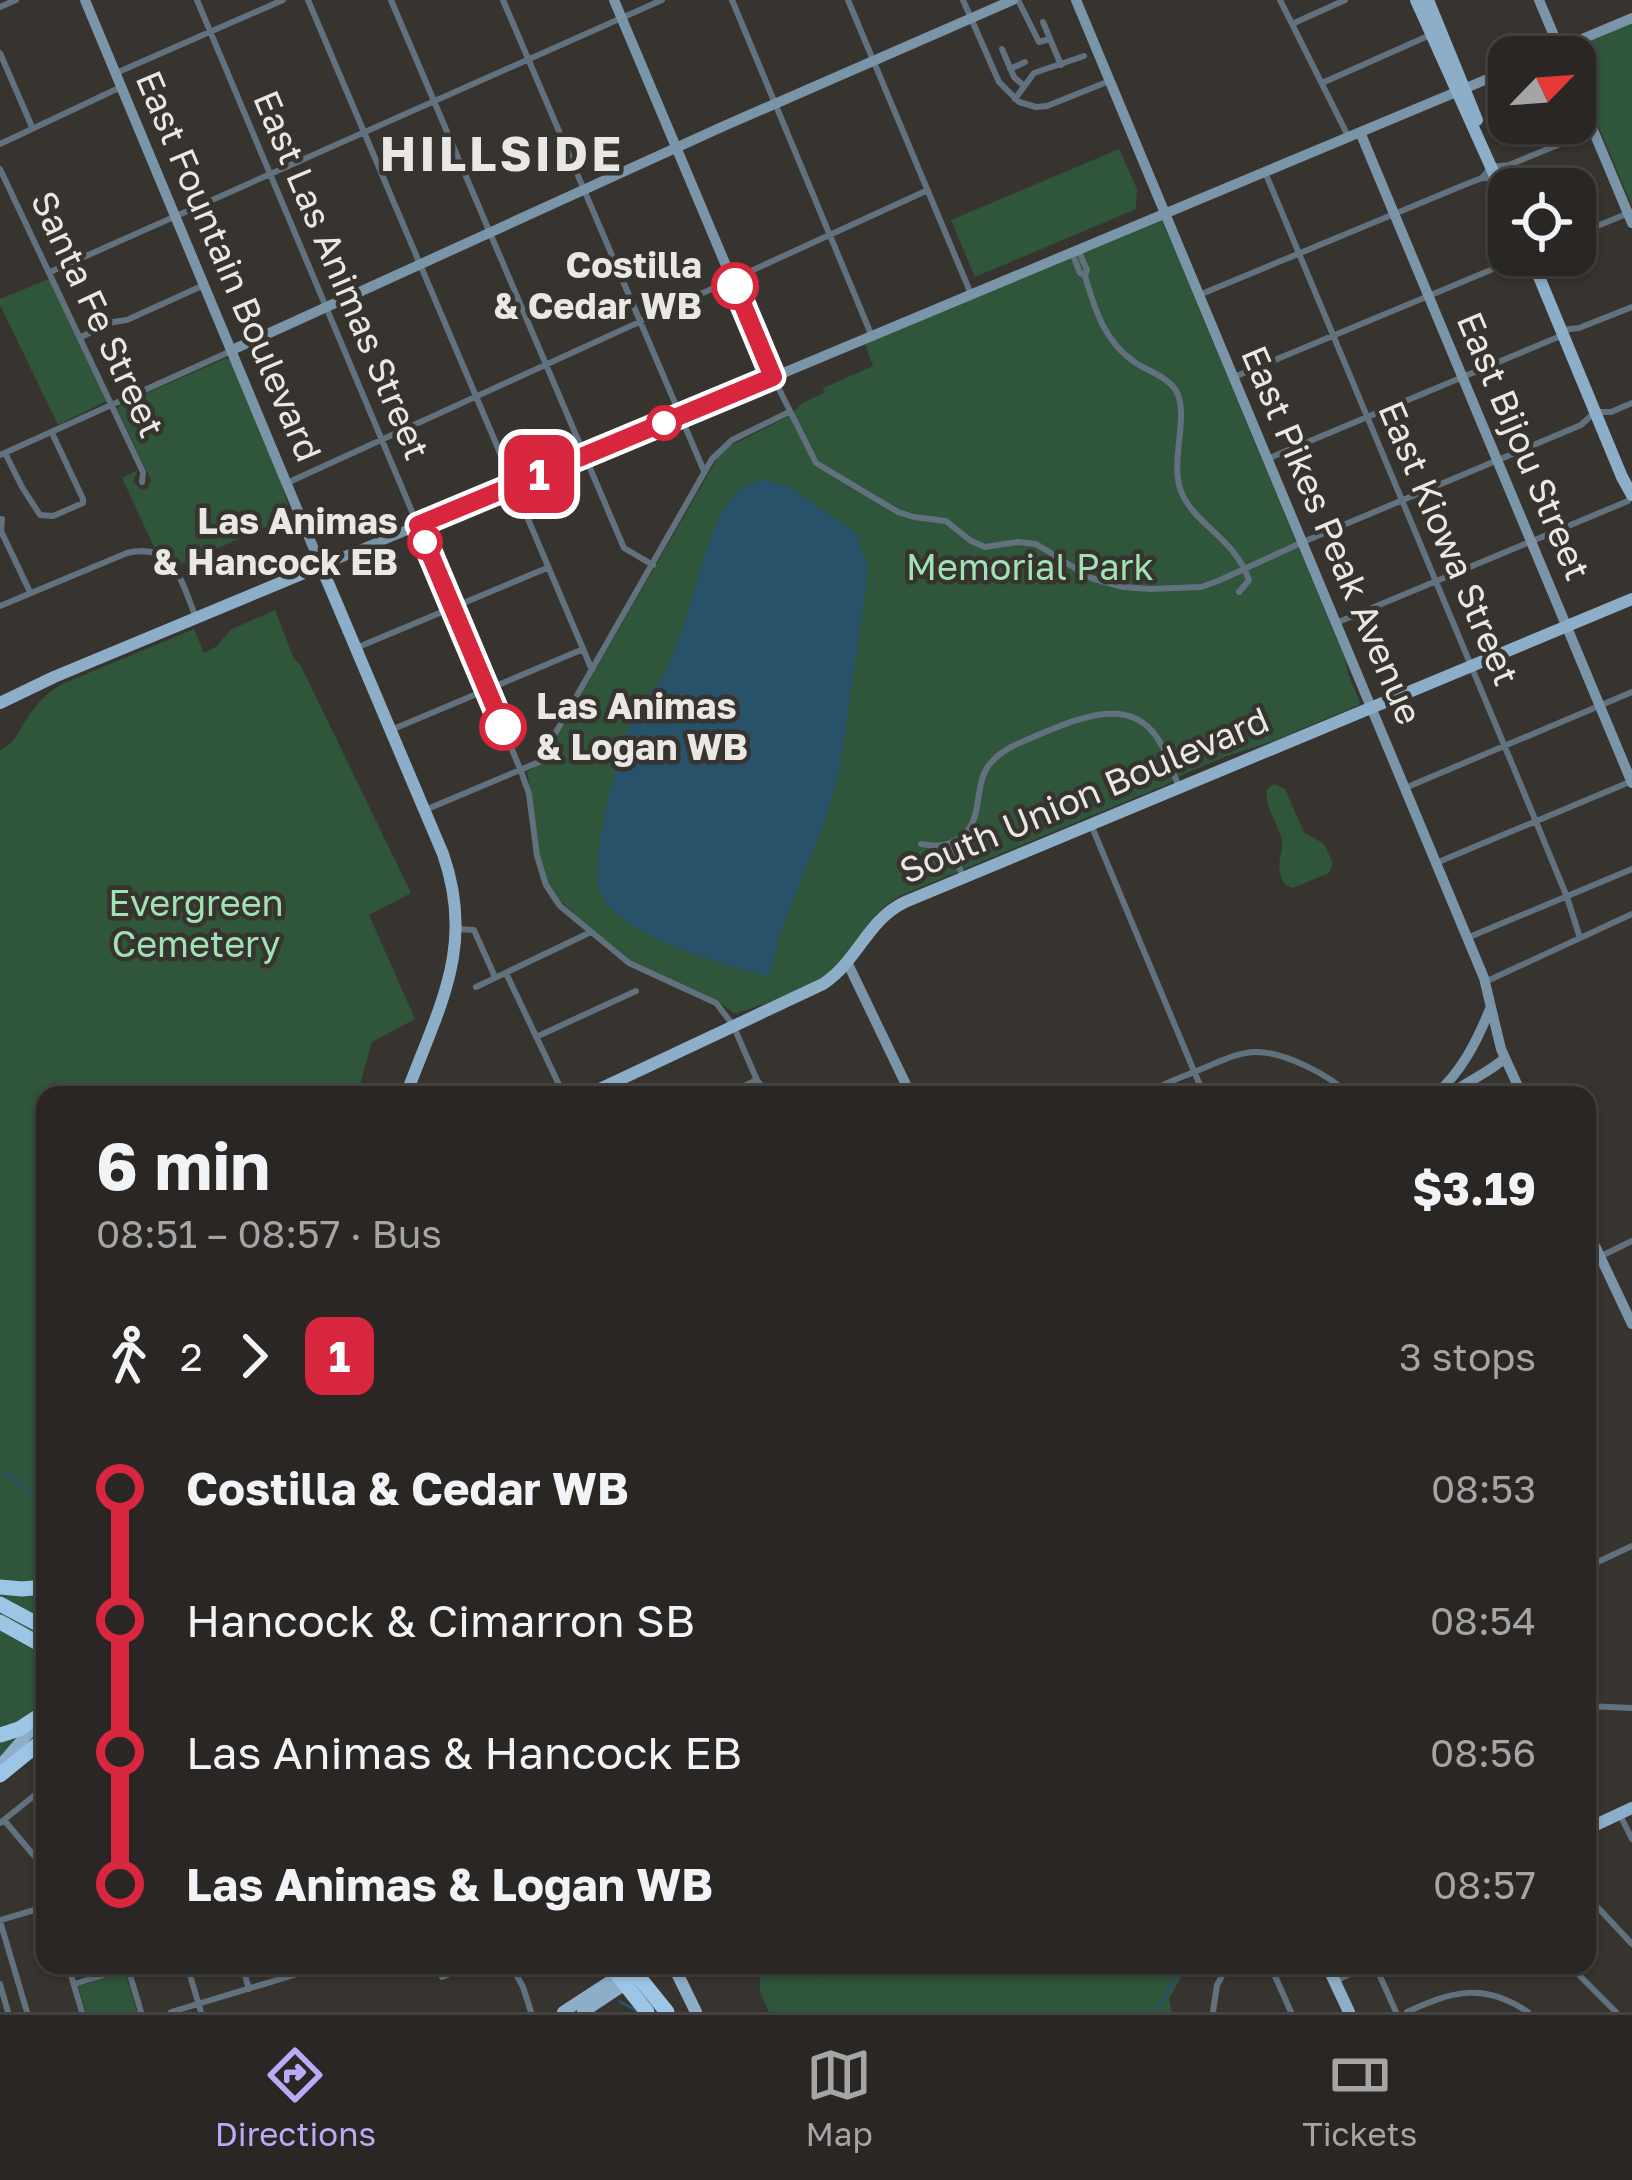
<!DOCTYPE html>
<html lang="en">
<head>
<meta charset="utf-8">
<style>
  :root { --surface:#292623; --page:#353230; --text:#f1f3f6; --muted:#a5a5a6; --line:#454341; --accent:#bbaaf6 }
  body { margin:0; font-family:"Golos Text",sans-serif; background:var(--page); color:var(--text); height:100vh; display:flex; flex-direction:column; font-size:45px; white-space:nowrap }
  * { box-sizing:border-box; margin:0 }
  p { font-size:39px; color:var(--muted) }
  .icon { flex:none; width:66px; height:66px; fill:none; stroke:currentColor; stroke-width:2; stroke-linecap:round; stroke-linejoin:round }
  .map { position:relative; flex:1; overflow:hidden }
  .drawer { position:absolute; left:36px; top:1086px; width:1560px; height:888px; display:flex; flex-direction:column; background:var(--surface); border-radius:24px; box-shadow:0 3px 9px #0004,0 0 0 3px var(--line) }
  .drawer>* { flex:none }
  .badge { padding:0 24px; border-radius:18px; font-size:42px; line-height:78px }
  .needle { width:78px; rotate:65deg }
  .buttons { position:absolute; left:1488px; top:36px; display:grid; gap:24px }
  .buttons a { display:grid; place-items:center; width:108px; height:108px; border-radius:24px; background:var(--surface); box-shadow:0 3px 9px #0004,0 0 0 3px var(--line); font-size:60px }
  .map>.badge { position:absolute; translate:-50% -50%; box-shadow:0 0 0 6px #fff }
  .legs { display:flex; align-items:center; gap:18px; height:132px; padding:0 60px; font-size:39px }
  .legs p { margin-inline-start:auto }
  .summary { display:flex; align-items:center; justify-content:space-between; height:204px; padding:0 60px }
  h1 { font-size:66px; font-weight:700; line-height:90px }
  ul { padding:0 60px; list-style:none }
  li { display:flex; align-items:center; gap:42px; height:132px; font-size:45px }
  li i { display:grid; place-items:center; width:18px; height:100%; margin:0 15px; background:currentColor }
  li i::after { content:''; width:30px; height:30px; margin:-15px; border:9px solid; border-radius:50%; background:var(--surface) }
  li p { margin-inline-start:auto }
  li:first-child i { background:linear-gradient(#0000 50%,currentColor 0) }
  li:last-child i { background:linear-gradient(currentColor 50%,#0000 0) }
  .tabs { display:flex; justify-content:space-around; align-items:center; height:168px; border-top:3px solid var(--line); background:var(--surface); font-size:33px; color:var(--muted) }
  .tabs a { display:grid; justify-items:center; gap:6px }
  .tabs .selected { color:var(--accent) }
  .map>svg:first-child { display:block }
</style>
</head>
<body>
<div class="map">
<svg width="1632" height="2012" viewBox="0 0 1632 2012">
  <rect width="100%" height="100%" fill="#37332f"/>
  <path fill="#2f553b" d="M1632,23V206L1575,71V57H1569L1567,51Z
    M1119,149L1137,189L1136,209L975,277L951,220Z
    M1162,220L1346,661L1348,674L1360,702L1359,705L1271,742L1227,756L1182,775L1168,784L900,896C867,914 861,941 837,965C812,991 768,1002 735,1014C703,989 679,986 644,969C624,959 609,944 592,929C581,919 568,909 558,898C532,868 535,809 527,772L543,761L722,450L791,415L802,403L824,393L823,388L873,366L865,344Z
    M49,279L107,401L58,425L0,305V299Z
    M226,358L230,360L275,465L292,516L179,565L171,555L154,547L122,478L138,470L133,482L142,490L148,488L151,480L117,409L120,405Z
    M275,610L294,659L300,664L411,893L369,915L415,1019L372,1042L357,1095H45V1693L0,1761V750C16,742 17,734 26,720C35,705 47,692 62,684L194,629L204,653L217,646L230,630Z
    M1274,784L1285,789L1304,832L1324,844L1333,863L1329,873L1293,888L1285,885C1272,860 1286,856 1281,837C1276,820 1264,807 1267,789Z
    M784,1965H810L818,1978L838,1965H1188L1169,1999L1172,2012H769L760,1992V1975Z
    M125,1972L137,2012H86L78,1986Z"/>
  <path fill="#28516a" d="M763,480L788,486L857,534L861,551L867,561L868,574L839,772L822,828L779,934L771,972L764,976C717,961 630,940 602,897C585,872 622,731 640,704C646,694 657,687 663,676C672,661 677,642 684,625C699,587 705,530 732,498C740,488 751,483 763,480Z"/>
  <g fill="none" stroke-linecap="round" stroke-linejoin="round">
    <path stroke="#28516a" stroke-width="3" d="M0,1471C19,1479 28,1493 45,1504
      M620,2002L638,2011
      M1156,2012L1182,1965"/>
    <path stroke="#61727e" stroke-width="6" d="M197,0L521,771L529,794L537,856L546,885L560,906L629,963L716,1003L733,1025L757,1080L769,1095
      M308,0L592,670
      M391,0L624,548L653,565
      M503,0L704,471
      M732,0L871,334
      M848,0L971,294
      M963,0L999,82L1019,102L1036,107L1047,106L1107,82
      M1018,0L1039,42L1050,39
      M1280,0L1348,136
      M0,7L16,0
      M1043,22L1061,65
      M1292,24L1345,0
      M1002,49L1014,77L1024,86
      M0,53L32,127
      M1010,69L1025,62
      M116,73L283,0
      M1322,83L1428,36
      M1015,99L1034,73L1084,56
      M0,144L121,87
      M0,169L143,472L142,482
      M1265,172L1520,783L1567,897L1580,938
      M1482,178L1491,167L1509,165L1592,131
      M1575,235L1629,213
      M1072,253L1080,273L1085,276L1087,270L1078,250
      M50,272L662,0
      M1085,276C1095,310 1105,343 1136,363C1148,371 1166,376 1175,389C1191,413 1169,461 1181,491C1193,524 1235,538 1249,580L1239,592
      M1199,295L1464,185L1482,178H1496L1509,165
      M1562,330L1579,328L1632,307
      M81,337L113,322L127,320L204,285
      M1234,377L1498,267L1519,255
      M774,379L816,463L898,512L914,517L946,521L971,541L985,547L1018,542L1036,544L1091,578L1123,587L1150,589L1201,587L1218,581L1303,542L1581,425L1595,412H1611L1632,403
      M5,453L22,487L40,515L53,516L83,503V499L52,433
      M0,455L229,352
      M1267,459L1563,335
      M287,483L928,190
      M2,519L1,531L30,592
      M0,606L127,553C173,542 181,580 195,615
      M1336,623L1628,501
      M356,648L547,568
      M391,730L581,650
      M1405,788L1632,692
      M425,810L539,762L712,459L732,440L789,412
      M1092,827L1204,1095
      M921,844C938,847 952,846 965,834C983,815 974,785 989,765C1003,747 1025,741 1045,732C1080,718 1129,697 1156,736C1167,751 1172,771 1179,787
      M950,844L963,877
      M1436,863L1632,781
      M457,929L474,930L495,977
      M1467,938L1632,869
      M506,973L562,1091L567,1095
      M1485,982L1632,914
      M476,987L591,932
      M536,1037L636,991
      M724,1095L757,1080
      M1147,1095C1162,1083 1181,1078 1199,1070C1217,1063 1235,1053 1254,1052C1284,1051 1329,1075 1350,1095
      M1587,1263L1632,1241
      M1587,1567L1632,1546
      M1587,1604L1591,1634L1587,1688
      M1587,1706L1632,1708
      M1621,1817L1632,1839
      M4,1820L36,1858L45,1889
      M0,1823L45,1787
      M1587,1896L1632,1944
      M0,1920L45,1907
      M0,1921L27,2012
      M68,1965L82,2012
      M187,1965L201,2012
      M242,1965L249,1989
      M436,1965L442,1977L473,1965
      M511,1965L523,1987L531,2012
      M1270,1965L1291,2012
      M1375,1965L1396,2012
      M1569,1965L1616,2012
      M128,1968L141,2012
      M1335,1981L1369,1965
      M0,1984L8,2012
      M74,1984L136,1965
      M171,2012L327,1965
      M1213,2012L1217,1985L1228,1965
      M1407,2012C1453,1991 1483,1982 1528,2012"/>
    <path stroke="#7a94a8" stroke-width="10" d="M85,0L321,566L1509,70
      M614,0L773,377
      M1076,0L1484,978L1501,1049L1522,1095
      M1539,0L1563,57
      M1539,57L1632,18
      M1575,87L1632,223
      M1360,132L1632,783
      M232,350L724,126L1013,0
      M848,964L911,1095
      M1435,1095C1462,1071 1476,1043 1490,1009
      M1450,1095C1467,1081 1490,1072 1505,1058
      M1587,1229L1632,1324"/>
    <path stroke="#8caec8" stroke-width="12" d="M1416,0L1509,207
      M1428,0L1477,120
      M1530,255L1622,477L1632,495
      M0,703L54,677L321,566L443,854C476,948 438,1008 406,1095
      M587,1095L823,984C858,961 867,920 905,902L1632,599
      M0,1766L31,1730L45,1707
      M1587,1829L1632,1808
      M673,1965L696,2012
      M1327,1965L1349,2012
      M563,2012L626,1971
      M583,2012L654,1965"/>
    <path stroke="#9dc6e6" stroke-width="15" d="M0,1587L22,1589L45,1587
      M0,1604L45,1628
      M0,1622L45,1647
      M0,1735L19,1729L39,1716
      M0,1775L38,1744"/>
    <path stroke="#9dc6e6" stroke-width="15" d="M610,1965L647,2012
      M629,1965L667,2012"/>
  </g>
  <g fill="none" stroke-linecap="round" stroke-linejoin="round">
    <g stroke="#fff" stroke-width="27">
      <path id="line-1" d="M503,727L418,525L773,377L735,286"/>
    </g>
    <use href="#line-1" stroke="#d7263d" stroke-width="18"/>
  </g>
  <g fill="#fff" stroke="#d7263d" stroke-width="6">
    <circle cx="735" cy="286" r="21"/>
    <circle cx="664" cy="423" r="15"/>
    <circle cx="425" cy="542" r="15"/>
    <circle cx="503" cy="727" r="21"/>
  </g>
  <g text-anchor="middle" stroke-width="9" stroke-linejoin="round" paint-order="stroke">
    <g font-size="36" font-weight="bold" fill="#eae8e5" stroke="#37332f" text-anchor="end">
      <text x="702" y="278">Costilla<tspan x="702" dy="41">&amp; Cedar WB</tspan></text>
      <text x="398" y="534">Las Animas<tspan x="398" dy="41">&amp; Hancock EB</tspan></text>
      <text x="536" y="719" text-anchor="start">Las Animas<tspan x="536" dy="41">&amp; Logan WB</tspan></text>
    </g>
    <g font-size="36" fill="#eae8e5" stroke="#37332f">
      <text transform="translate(229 266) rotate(67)" y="13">East Fountain Boulevard</text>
      <text transform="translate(342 275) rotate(67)" y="13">East Las Animas Street</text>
      <text transform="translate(98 314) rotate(65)" y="13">Santa Fe Street</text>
      <text transform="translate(1524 446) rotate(67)" y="13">East Bijou Street</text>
      <text transform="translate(1332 535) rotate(67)" y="13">East Pikes Peak Avenue</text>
      <text transform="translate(1449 543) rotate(67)" y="13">East Kiowa Street</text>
      <text transform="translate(1084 795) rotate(-23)" y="13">South Union Boulevard</text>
    </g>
    <g font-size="36" fill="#a1e2b4" stroke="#37332f">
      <text x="1030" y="580">Memorial Park</text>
      <text x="196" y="916">Evergreen<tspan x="196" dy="41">Cemetery</tspan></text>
    </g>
    <g font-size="48" font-weight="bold" letter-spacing="3" fill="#eae8e5" stroke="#37332f">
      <text x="502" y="171">HILLSIDE</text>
    </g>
  </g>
</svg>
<div class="buttons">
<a><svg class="needle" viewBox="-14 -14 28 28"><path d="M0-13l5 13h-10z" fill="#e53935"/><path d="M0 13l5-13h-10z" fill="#a5a5a6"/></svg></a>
<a><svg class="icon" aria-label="locate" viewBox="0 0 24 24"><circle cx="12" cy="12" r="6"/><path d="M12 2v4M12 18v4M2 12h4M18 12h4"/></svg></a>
</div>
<b class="badge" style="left:539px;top:474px;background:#d7263d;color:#fff">1</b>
<section class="drawer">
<div class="summary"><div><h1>6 min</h1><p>08:51 – 08:57 · Bus</p></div><b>$3.19</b></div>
<div class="legs"><svg class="icon" aria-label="walk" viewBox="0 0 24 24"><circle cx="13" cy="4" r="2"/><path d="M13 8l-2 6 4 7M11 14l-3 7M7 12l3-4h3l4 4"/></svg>2<svg class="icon" aria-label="forward" viewBox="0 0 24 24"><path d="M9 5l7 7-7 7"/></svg><b class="badge" style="background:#d7263d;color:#fff">1</b><p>3 stops</p></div>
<ul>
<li><i style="color:#d7263d"></i><b>Costilla &amp; Cedar WB</b><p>08:53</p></li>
<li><i style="color:#d7263d"></i><span>Hancock &amp; Cimarron SB</span><p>08:54</p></li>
<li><i style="color:#d7263d"></i><span>Las Animas &amp; Hancock EB</span><p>08:56</p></li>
<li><i style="color:#d7263d"></i><b>Las Animas &amp; Logan WB</b><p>08:57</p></li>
</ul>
</section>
</div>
<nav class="tabs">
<a class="selected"><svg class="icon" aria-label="directions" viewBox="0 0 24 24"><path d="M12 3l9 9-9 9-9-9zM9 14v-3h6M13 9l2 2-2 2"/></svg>Directions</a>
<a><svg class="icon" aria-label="map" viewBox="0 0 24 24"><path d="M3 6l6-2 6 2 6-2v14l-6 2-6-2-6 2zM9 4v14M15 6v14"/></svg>Map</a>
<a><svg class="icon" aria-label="tickets" viewBox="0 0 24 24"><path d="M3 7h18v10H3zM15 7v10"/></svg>Tickets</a>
</nav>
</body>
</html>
